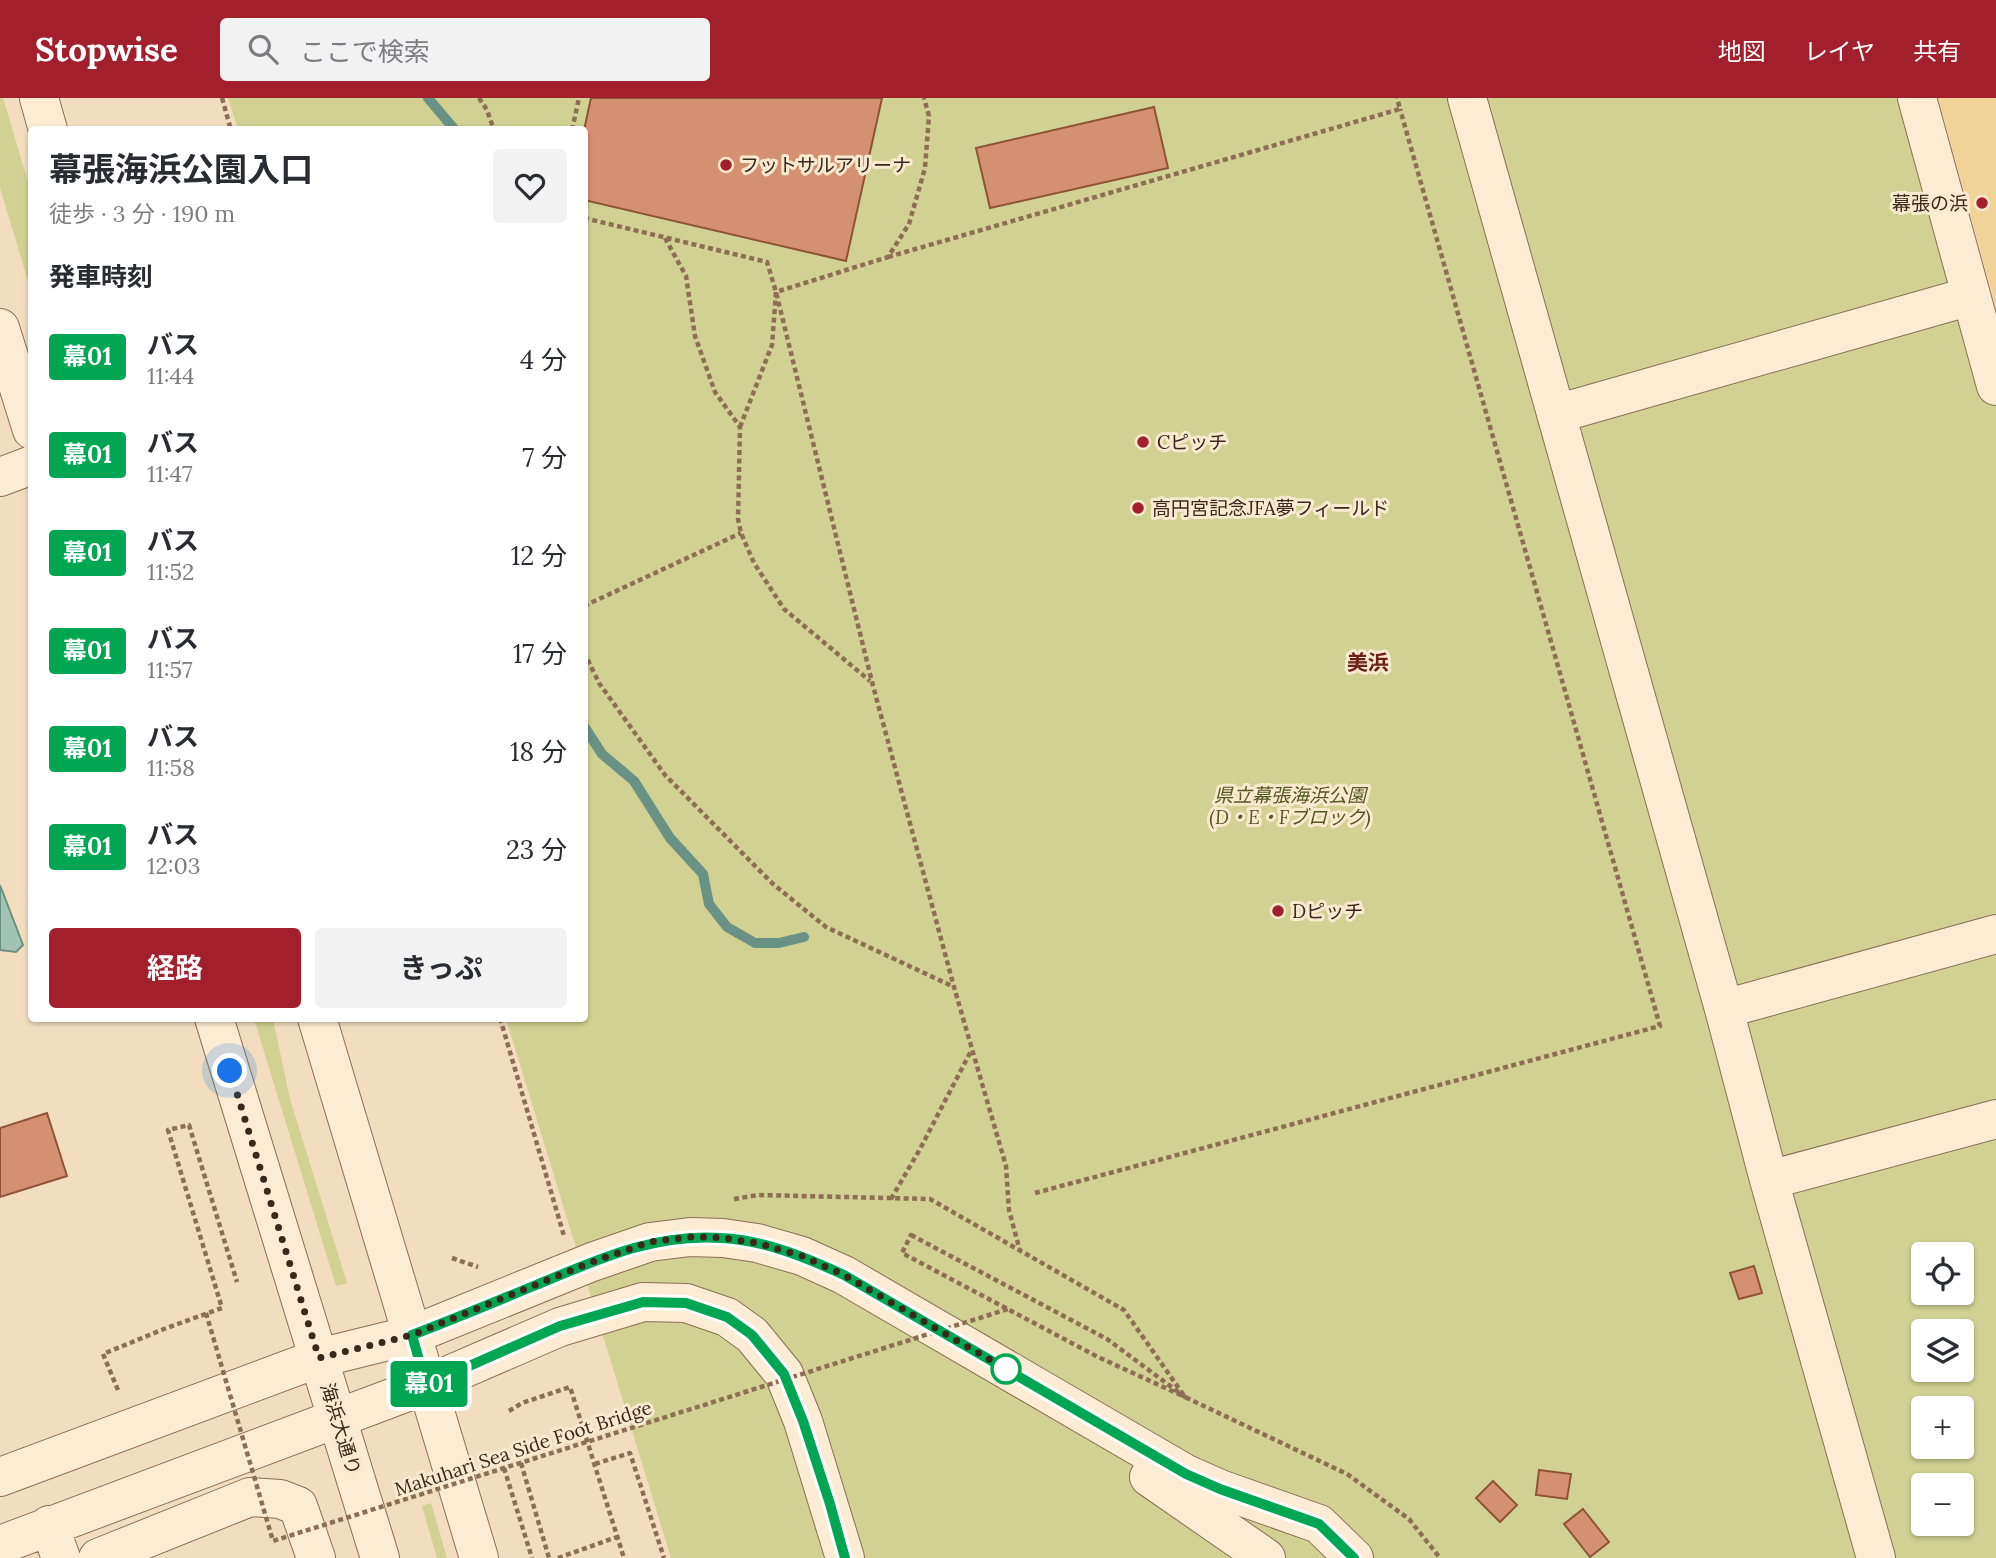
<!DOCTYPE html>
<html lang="ja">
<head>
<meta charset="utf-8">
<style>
  :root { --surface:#fff; --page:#f2f2f3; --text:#2b2b33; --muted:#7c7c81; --accent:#a2202c }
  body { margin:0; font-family:Lora,"Noto Sans JP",serif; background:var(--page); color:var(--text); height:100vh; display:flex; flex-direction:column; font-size:26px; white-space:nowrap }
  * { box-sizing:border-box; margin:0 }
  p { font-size:23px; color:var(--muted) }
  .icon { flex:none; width:38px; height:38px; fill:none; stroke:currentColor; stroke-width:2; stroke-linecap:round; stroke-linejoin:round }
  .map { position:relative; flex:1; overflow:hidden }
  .sheet { position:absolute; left:28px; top:28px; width:560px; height:896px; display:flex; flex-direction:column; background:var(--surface); border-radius:7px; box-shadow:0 2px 5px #0004 }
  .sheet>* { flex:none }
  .badge { padding:0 14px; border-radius:5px; font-size:24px; line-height:46px }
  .fabs { position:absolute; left:1911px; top:1144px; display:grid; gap:14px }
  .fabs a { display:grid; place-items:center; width:63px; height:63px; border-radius:7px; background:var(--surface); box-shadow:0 2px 5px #0004; font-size:35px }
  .you { position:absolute; width:35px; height:35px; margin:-18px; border:5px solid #fff; border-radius:50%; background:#1a73e8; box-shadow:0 0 0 10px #1a73e833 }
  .map>.badge { position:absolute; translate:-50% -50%; box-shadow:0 0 0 4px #fff }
  h2 { padding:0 21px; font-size:26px; line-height:63px }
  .round { display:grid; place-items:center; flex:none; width:74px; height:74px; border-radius:7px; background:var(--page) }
  .headline { display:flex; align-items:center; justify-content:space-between; height:119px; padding:0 21px }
  h1 { font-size:33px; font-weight:700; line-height:52px }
  .cta { display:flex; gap:14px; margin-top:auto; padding:14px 21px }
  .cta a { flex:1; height:80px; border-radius:7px; background:var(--accent); color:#fff; font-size:28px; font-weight:700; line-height:80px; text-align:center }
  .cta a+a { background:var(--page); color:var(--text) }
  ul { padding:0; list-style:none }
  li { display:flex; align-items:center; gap:21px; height:98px; padding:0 21px }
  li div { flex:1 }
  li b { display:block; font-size:26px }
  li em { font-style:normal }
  li .badge { min-width:77px; font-weight:700; text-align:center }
  header { display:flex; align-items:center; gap:42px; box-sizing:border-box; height:98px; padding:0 35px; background:var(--accent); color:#fff }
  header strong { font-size:33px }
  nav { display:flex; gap:38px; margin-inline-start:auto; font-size:24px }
  .search { width:490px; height:63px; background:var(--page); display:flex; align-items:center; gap:18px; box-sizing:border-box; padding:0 24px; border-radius:7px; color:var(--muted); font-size:26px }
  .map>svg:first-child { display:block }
</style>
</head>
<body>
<header>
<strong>Stopwise</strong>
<div class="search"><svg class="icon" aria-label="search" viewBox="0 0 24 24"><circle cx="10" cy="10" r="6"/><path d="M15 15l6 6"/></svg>ここで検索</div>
<nav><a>地図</a><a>レイヤ</a><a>共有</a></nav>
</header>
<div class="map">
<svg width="1996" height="1460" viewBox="0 0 1996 1460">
  <rect width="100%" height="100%" fill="#f2debf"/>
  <path fill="#d0d192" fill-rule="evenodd" d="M0,0H3L31,94V193L0,90Z
    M228,0H1932L1996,230V1460H671L506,921L584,920V32L238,31ZM1923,1157H1962V1195H1923ZM1923,1234H1962V1272H1923ZM1923,1311H1962V1349H1923ZM1923,1388H1962V1426H1923Z
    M254,921H273L290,1001L347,1185L336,1188Z
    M431,1405L447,1460H437L422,1408Z"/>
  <path fill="#f1d299" d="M1938,0H1996V209Z"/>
  <path fill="#a3c3b7" stroke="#699284" stroke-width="2" d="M0,787L23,847L16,854L0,852Z"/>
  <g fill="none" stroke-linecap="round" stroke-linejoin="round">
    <path stroke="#699284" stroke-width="10" d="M428,0L455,32
      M584,628L602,656L634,683L670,740L703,776L709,806L727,829L755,845H779L804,839"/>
  </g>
  <path fill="#d49171" stroke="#8e5339" stroke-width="2" d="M591,0H882L846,163L584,102V32Z
    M1154,9L1168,70L990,110L976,50Z
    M47,1015L67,1078L0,1099V1030Z
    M1754,1168L1762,1195L1739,1201L1730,1175Z
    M1539,1372L1571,1376L1567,1401L1536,1397Z
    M1493,1383L1517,1407L1500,1424L1476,1400Z
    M1583,1411L1609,1444L1590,1459L1564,1426Z"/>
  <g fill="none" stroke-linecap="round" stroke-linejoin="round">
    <g stroke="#8d6e55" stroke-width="40">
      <path id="minor" d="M39,0L48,32
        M1467,0L1724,911L1769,1082L1876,1460
        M1917,0L1996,288
        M0,230L32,332
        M1556,316L1971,198
        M0,379L32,367
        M1724,911L1996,836
        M214,920L380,1460
        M317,920L479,1460
        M1769,1082L1996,1021
        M0,1379L319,1260L412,1237L592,1164L650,1144L690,1139L723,1140L757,1145L802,1158L844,1177L1186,1376L1220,1391L1319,1426L1354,1460
        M1149,1379L1266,1460
        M49,1427L61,1460
        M0,1447L426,1287L560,1229L643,1204L686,1205L727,1219L752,1237L784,1276L803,1323L845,1460
        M98,1460L250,1399L280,1401L298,1408L316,1460"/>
    </g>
    <path stroke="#8d6e55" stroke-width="4.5" stroke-dasharray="5 3.5" stroke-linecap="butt" d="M222,0L231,32
      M479,0L487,12L494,32
      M572,32L579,0
      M584,120L767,164L776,194L872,584L954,889L1006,1068L1009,1112L1020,1153
      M665,140L686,178L695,238L715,294L740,329L738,421L741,435L754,465L784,511L870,583
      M888,159L1400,11L1397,0
      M740,329L772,247L776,194L888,159L909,126L925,70L929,18L924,0
      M584,508L741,435
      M584,554L599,585L665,677L773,786L826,829L954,889
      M500,920L564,1138
      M1035,1095L1660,928L1400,11
      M734,1101L758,1097L930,1101L1124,1212L1185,1299L1347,1376L1409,1421L1440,1460
      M891,1101L920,1051L971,953
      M911,1137L1107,1241L1185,1299L1098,1259L902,1155Z
      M452,1160L478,1169
      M118,1292L103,1256L164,1231L222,1210L168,1032L189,1027L237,1184
      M509,1313L522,1305L570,1289L624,1460
      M521,1365L549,1460
      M595,1366L630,1355L664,1460
      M504,1370L532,1460
      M558,1460L617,1439"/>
    <use href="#minor" stroke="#fcecd3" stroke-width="38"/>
    <path stroke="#8d6e55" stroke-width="4.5" stroke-dasharray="5 3.5" stroke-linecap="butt" d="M206,1215L273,1443L1008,1211"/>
  </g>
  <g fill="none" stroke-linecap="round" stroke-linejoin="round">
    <g stroke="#fff" stroke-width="16">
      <path id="line" d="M845,1460L830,1406L803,1323L784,1276L752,1237L727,1219L686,1205L643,1204L560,1228L426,1287L412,1237C454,1221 495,1204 536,1187C597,1162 654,1135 721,1140C764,1142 805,1159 844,1177L1186,1376L1220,1391L1319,1426L1354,1460"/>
    </g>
    <use href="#line" stroke="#00a651" stroke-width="10"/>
    <path stroke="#3b281b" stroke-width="7" stroke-dasharray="0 12.6" d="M230,973L319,1260L412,1237L592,1164L650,1144L690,1139H706L723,1140L757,1145L802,1158L844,1177L1006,1271"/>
  </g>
  <g fill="#a2202c" stroke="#f9e9cf" stroke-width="2.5">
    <circle cx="726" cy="67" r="7"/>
    <circle cx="1982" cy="105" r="7"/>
    <circle cx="1143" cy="344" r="7"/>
    <circle cx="1138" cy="410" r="7"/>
    <circle cx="1278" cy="813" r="7"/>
  </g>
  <circle fill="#fff" stroke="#00a651" stroke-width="3.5" cx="1006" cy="1271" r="14"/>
  <g text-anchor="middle" stroke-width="6" stroke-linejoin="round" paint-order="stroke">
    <g font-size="19" fill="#3b281b" stroke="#f9e9cf" text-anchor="start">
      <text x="740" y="74">フットサルアリーナ</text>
      <text x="1968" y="112" text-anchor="end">幕張の浜</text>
      <text x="1157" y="351">Cピッチ</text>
      <text x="1152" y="417">高円宮記念JFA夢フィールド</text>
      <text x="1292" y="820">Dピッチ</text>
    </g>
    <g font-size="19" font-style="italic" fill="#505920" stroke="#f9e9cf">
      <text x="1290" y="704">県立幕張海浜公園<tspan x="1290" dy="22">(D・E・Fブロック)</tspan></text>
    </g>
    <g font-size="19" fill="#3b281b" stroke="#f9e9cf">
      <text transform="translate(341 1331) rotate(73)" y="7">海浜大通り</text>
      <text transform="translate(523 1350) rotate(-18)" y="7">Makuhari Sea Side Foot Bridge</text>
    </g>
    <g font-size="21" font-weight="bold" fill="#6b2117" stroke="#f9e9cf">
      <text x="1368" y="572">美浜</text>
    </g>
  </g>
</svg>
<div class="fabs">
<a><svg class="icon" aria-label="locate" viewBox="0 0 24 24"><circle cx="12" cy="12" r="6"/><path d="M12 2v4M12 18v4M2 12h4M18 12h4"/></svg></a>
<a><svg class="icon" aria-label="layers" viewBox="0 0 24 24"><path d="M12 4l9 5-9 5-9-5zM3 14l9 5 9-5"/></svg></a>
<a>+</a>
<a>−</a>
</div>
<div class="you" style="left:230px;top:973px"></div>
<b class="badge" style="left:429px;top:1286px;background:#00a651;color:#fff">幕01</b>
<section class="sheet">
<div class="headline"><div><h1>幕張海浜公園入口</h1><p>徒歩 · 3 分 · 190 m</p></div><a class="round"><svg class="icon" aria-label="heart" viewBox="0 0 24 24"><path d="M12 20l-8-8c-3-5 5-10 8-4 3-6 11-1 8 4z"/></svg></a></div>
<h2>発車時刻</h2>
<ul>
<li><span class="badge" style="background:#00a651;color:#fff">幕01</span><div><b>バス</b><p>11:44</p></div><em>4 分</em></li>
<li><span class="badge" style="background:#00a651;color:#fff">幕01</span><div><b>バス</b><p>11:47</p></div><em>7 分</em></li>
<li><span class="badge" style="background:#00a651;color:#fff">幕01</span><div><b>バス</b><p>11:52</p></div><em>12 分</em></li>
<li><span class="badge" style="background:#00a651;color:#fff">幕01</span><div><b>バス</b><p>11:57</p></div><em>17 分</em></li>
<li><span class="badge" style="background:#00a651;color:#fff">幕01</span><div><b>バス</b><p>11:58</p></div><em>18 分</em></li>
<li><span class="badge" style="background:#00a651;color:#fff">幕01</span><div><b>バス</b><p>12:03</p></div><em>23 分</em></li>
</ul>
<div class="cta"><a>経路</a><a>きっぷ</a></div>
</section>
</div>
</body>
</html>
